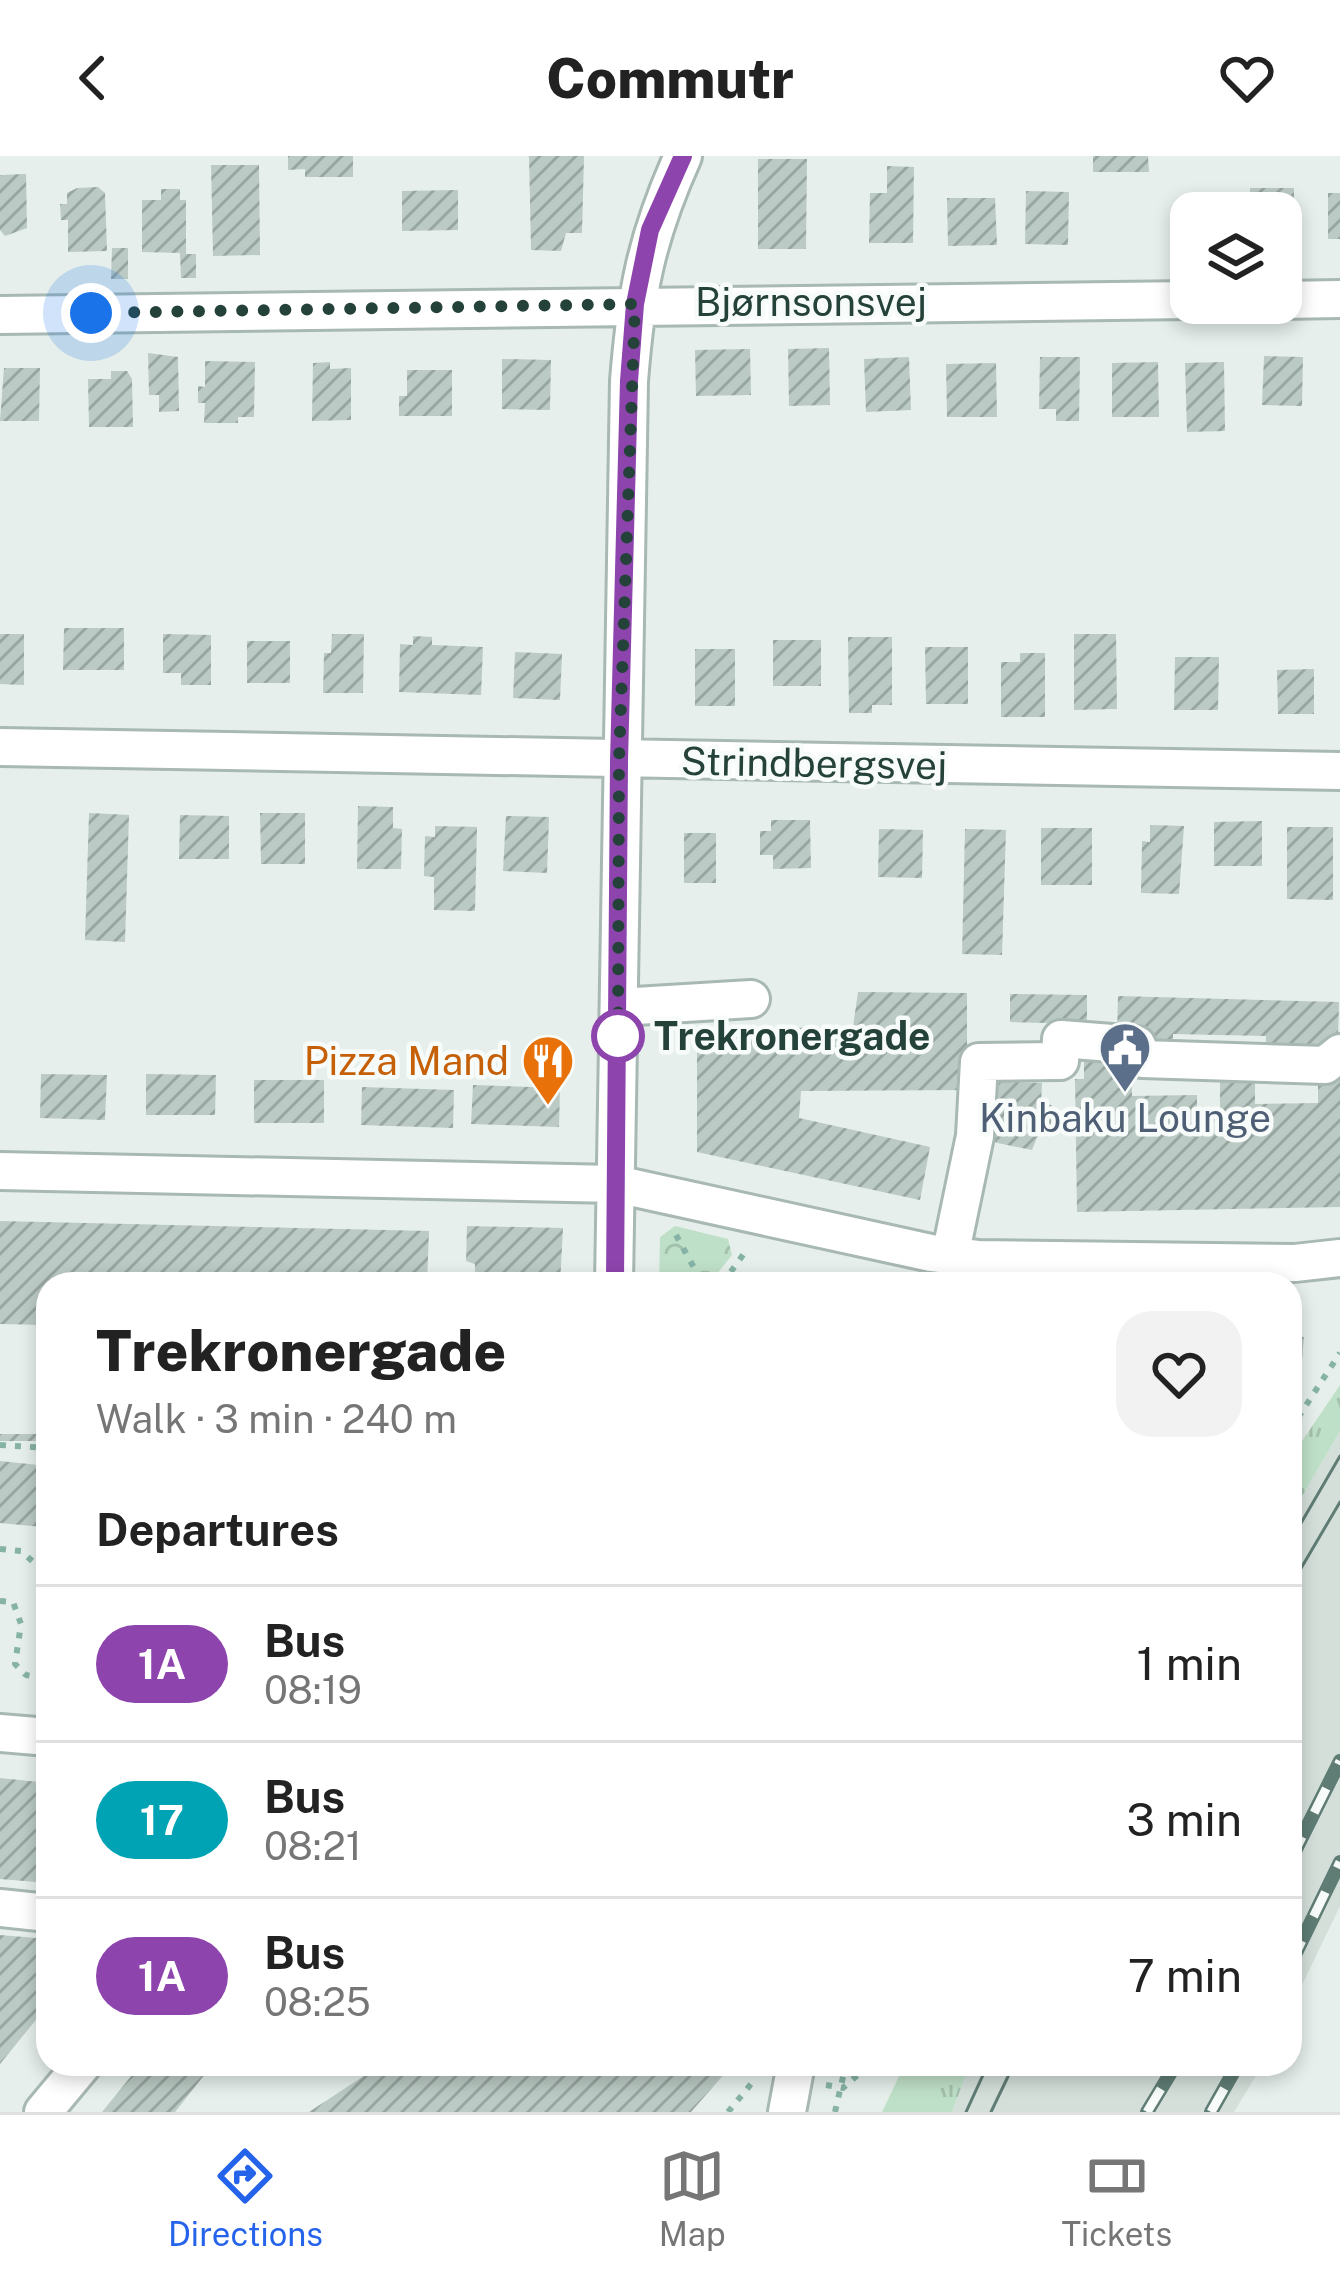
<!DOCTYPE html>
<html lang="en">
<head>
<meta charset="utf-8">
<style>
  :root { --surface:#fff; --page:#f2f2f2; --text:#222; --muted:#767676; --line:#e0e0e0; --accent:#2563eb }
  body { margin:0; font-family:"Public Sans",sans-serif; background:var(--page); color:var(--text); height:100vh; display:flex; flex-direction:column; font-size:45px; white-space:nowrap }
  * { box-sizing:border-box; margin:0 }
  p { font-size:39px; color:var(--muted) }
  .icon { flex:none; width:66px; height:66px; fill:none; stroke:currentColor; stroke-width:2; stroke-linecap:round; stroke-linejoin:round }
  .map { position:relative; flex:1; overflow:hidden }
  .details { position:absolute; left:36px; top:1116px; width:1266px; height:804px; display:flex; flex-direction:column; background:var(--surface); border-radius:36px; box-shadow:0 6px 18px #0003 }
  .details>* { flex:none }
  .badge { padding:0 24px; border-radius:39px; font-size:42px; line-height:78px }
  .buttons { position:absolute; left:1170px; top:36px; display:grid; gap:24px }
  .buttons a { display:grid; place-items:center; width:132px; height:132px; border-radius:24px; background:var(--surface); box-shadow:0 6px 18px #0003; font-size:60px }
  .you { position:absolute; width:60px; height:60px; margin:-30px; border:9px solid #fff; border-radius:50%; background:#1a73e8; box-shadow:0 0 0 18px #1a73e833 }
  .map>.badge { position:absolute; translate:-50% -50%; box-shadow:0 0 0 6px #fff }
  h2 { padding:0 60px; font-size:45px; line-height:108px }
  .round { display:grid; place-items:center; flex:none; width:126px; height:126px; border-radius:36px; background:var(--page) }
  .headline { display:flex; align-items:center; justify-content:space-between; height:204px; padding:0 60px }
  h1 { font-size:57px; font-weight:800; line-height:90px }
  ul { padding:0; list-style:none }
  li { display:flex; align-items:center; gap:36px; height:156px; padding:0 60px; border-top:3px solid var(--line) }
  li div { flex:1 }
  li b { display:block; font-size:45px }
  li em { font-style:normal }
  li .badge { min-width:132px; font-weight:700; text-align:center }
  header { display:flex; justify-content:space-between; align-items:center; height:156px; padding:0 60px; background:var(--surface); font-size:54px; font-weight:800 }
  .tabs { display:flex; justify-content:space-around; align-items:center; height:168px; border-top:3px solid var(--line); background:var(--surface); font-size:33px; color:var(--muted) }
  .tabs a { display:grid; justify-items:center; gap:6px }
  .tabs .on { color:var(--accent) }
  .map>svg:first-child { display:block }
</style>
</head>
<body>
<header><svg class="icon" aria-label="back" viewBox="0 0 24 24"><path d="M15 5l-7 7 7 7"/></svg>Commutr<svg class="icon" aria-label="heart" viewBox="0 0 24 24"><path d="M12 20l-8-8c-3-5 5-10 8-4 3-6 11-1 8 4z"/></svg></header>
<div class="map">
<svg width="1340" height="1956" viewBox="0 0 1340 1956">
  <defs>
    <pattern id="grass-tufts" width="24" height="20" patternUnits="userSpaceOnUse" patternTransform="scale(3)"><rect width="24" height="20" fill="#bfe0c8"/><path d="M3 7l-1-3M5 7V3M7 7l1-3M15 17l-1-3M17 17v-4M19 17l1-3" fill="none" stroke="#a4c1ad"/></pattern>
    <pattern id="forest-crowns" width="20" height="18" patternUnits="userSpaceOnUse" patternTransform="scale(3)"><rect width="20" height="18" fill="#bfe0c8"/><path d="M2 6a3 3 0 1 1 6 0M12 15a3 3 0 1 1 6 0" fill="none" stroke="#a4c1ad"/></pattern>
    <pattern id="building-hatch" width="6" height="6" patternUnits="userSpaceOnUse" patternTransform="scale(3)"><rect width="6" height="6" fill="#bbcac4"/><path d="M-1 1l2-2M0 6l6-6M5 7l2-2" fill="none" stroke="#98a6a0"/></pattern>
  </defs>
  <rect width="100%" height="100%" fill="#e6efeb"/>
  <path fill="#d4dfda" d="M1340,1275V1750L1290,1854V1361Z
    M970,1908H1263L1234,1956H952Z"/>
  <path fill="url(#grass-tufts)" d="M1340,1229V1275L1290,1361V1303Z
    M905,1908H970L952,1956H882Z"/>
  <path fill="url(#forest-crowns)" d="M675,1070L728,1083L732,1099L709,1128H659L660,1081Z"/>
  <path fill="url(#building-hatch)" d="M288,0H353V21H305V13L288,14Z
    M529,0H584L582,77H566L561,95L531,94Z
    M1093,0H1148L1149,16H1093Z
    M758,3H807L806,93H758Z
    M211,9H259L260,99L213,100Z
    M887,10L914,11L913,87H869L870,37H887Z
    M26,18L27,72L5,80L0,74V19Z
    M98,31L105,37L107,95L68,96V64H61L60,48H67V37L77,32Z
    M1250,32H1294V88H1281V57H1250Z
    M161,33H180V44H186V98H196V122H181L180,97L142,96V44H161Z
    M458,34V74L402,75V35Z
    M1026,35L1069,36L1068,89L1025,88Z
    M1328,37H1340V83H1328Z
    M947,42H995L997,89L948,90Z
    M112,92H128V123H111Z
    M829,192L830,249L789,250L788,193Z
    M750,193L751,239L696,240L695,194Z
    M148,197L178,201L179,255L159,256V239H149Z
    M1264,200L1303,201L1302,250L1262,249Z
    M909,201L911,254L866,256L864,203Z
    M1040,201H1080L1079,265H1056V253H1039Z
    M502,203L551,204L550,254L502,253Z
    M205,205L255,206L254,261H238V267H204L205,247H198V230L205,231Z
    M330,206V213L351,212V264L312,265L313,207Z
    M1158,206L1159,261H1112V207Z
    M1224,206L1225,275L1187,276L1185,207Z
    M996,207L997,261H947L946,208Z
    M4,212H40L39,265H0Z
    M407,214H452V260H399V240H407Z
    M111,215H127L132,223L133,271H89L88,223H111Z
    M64,472H124V514H63Z
    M0,478H24V529L0,528Z
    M163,478L211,479V529H181V517H163Z
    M332,478H364L363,537H323L324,497H331Z
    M1074,478H1116L1117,553L1074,554Z
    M413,480L432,481V489L483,491L481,539L399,536L400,488L413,489Z
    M848,481H892V549H872V557H849Z
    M773,484H821V530H773Z
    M247,485H290V527H247Z
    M925,491H968V548H926Z
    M695,493H735V550H695Z
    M515,496L562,498L560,544L513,542Z
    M1020,497H1045V561H1001V506H1020Z
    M1175,501H1219L1218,554H1174Z
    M1314,513V558H1278L1277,514Z
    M358,650L393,651V672L402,673L401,713H357Z
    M89,657L129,659L125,786L85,784Z
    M260,657H305V708H261Z
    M180,659L229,660V703H179Z
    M506,660L549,661L547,717L503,715Z
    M771,664H810L811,712L773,713V699H760V675H771Z
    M1262,665V710H1214V666Z
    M1150,669L1184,670L1179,738L1141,737L1142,685L1150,686Z
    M435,670L477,671L475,755L434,754V721L424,720L425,680L435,681Z
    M1287,671H1333V744L1287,743Z
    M1041,672H1092V729H1041Z
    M879,673L923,674L922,722L878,721Z
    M965,673L1006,674L1002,799L962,798Z
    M684,677H716V727H684Z
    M858,836L967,837V934L801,935L799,962L930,991L920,1044L697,996V873L853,871Z
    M1010,838L1087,839V868L1010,866Z
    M1118,840L1339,846L1338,882L1334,897L1266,895V880L1173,878V892L1117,876Z
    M1131,897L1132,940L1197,939V954L1220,953V912L1255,911V948L1318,947V920L1340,919V1051L1077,1056L1075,923H1084V898Z
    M41,918L107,919L105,964L40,962Z
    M146,918L216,919L215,959H146Z
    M254,924H324V967H254Z
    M990,925L1042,927L1041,948L1052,949L1051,974H1040L1032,994L988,985Z
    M473,929L560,932L559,971L471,968Z
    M362,931L454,934L453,972L361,969Z
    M0,1065L429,1075L427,1128H48V1169L0,1168Z
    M467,1070L563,1072L560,1128L475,1123V1108L466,1105Z
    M1304,1181L1302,1203H1290V1182Z
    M0,1278H48V1285H0Z
    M0,1305L48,1310V1382L42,1381L43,1371L0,1367Z
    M0,1622L48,1627V1727L0,1723Z
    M0,1779L48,1783V1849L0,1908Z
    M141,1908H213L175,1956H102Z
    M382,1908H733L691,1956H309Z"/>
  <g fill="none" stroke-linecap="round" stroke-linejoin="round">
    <g stroke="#a8b8b2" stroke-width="42">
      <path id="minor" d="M1281,144L1340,143
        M0,159L1191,144
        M0,591L1340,615
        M619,851L751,843
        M0,1015L616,1028L931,1097L979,1103L1295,1107L1340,1102
        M950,1100L975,980L979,906L1060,905L1061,883L1137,889L1142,903L1325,909L1340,897
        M614,1128L629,225C636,136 646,82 683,0
        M0,1577L48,1581
        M0,1752L48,1757
        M43,1956L83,1908
        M787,1956L796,1908"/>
    </g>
    <path stroke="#86b3a5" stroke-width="6" stroke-dasharray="6 9" stroke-linecap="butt" d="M676,1079L703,1128
      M722,1128L748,1092
      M1290,1274L1340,1197
      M0,1289L48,1292
      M0,1393L21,1395L39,1411L48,1409
      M0,1445L13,1446L21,1468L15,1508L26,1519L48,1523
      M826,1929L843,1932L870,1908
      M728,1956L756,1922
      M835,1956L846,1908"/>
    <use href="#minor" stroke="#fff" stroke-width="36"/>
    <path stroke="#5f7d75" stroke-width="3" d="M1290,1386L1340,1300
      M1290,1431L1340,1346
      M966,1956L988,1908
      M991,1956L1014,1908"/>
    <g stroke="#5f7d75" stroke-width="14">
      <path id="rail" d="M1290,1705L1340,1605
        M1290,1809L1340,1706
        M1147,1956L1176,1908
        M1211,1956L1238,1908"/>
    </g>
    <use href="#rail" stroke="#f7fbf9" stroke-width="9" stroke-dasharray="27" stroke-linecap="butt"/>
  </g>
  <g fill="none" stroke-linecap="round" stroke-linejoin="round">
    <g stroke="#fff" stroke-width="27">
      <path id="line" d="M615,1128L619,605L629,225L635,148L650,74L683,0"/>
    </g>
    <use href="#line" stroke="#8e44ad" stroke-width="18"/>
    <path stroke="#24423a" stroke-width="12" stroke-dasharray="0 21.6" d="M91,157L635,148L619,605L618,880"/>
  </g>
  <defs>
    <g id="civic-pin" transform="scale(2.7)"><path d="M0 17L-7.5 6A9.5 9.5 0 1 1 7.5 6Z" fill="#5c6f8a" stroke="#f7fbf9"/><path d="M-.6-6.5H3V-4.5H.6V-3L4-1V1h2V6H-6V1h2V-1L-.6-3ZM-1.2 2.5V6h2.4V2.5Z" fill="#fff"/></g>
    <g id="restaurant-pin" transform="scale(2.7)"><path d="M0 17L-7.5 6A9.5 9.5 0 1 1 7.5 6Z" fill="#e8710a" stroke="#f7fbf9"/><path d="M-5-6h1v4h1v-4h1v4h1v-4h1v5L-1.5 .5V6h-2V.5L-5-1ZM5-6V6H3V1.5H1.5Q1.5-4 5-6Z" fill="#fff"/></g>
  </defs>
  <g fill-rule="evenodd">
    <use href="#civic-pin" x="1125" y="892"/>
    <use href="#restaurant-pin" x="548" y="905"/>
  </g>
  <circle fill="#fff" stroke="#8e44ad" stroke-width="6" cx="618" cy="880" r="24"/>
  <g text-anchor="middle" stroke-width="9" stroke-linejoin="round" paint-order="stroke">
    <g font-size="39" fill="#24423a" stroke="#f7fbf9">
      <text x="811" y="160">Bjørnsonsvej</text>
      <text transform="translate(814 607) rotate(1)" y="14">Strindbergsvej</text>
    </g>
    <g font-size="39" font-weight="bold" fill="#24423a" stroke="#f7fbf9" text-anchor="start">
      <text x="654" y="894">Trekronergade</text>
    </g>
    <g font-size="39" fill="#c56008" stroke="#f7fbf9" text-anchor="end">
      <text x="509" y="919">Pizza Mand</text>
    </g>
    <g font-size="39" fill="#4e5e75" stroke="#f7fbf9">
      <text x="1125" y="976">Kinbaku Lounge</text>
    </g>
  </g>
</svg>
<div class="buttons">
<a><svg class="icon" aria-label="layers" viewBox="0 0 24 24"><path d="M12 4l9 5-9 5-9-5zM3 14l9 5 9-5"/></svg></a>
</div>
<div class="you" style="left:91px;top:157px"></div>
<section class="details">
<div class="headline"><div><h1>Trekronergade</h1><p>Walk · 3 min · 240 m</p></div><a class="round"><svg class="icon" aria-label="heart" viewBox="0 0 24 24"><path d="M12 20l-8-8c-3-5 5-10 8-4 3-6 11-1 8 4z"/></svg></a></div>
<h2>Departures</h2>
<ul>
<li><span class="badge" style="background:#8e44ad;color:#fff">1A</span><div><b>Bus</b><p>08:19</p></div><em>1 min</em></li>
<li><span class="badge" style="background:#00a3b4;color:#fff">17</span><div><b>Bus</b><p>08:21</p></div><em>3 min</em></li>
<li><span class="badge" style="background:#8e44ad;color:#fff">1A</span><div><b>Bus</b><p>08:25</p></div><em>7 min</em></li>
</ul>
</section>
</div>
<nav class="tabs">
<a class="on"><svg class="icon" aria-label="directions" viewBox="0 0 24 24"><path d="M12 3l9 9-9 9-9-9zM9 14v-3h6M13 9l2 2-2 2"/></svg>Directions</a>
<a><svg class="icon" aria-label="map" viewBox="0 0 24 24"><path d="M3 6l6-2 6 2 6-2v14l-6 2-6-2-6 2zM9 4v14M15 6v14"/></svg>Map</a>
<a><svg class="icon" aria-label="tickets" viewBox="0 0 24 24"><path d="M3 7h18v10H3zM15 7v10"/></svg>Tickets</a>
</nav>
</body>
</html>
